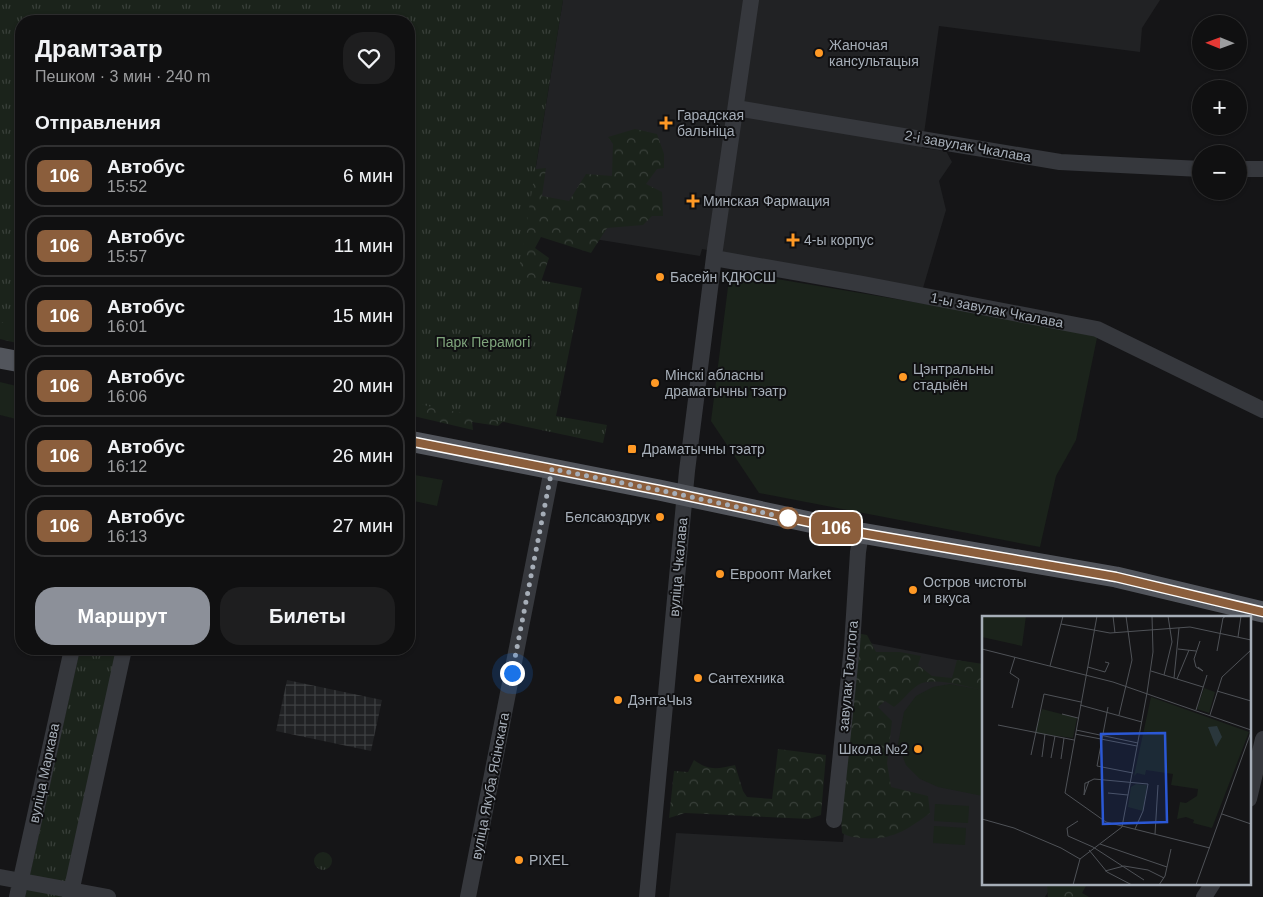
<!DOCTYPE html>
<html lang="ru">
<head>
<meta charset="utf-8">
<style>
  :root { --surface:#101011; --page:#1e1e1f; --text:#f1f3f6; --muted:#9c9d9f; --line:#303031; --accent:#8c9099 }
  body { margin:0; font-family:Arial,sans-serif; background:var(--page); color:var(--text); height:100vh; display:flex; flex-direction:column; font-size:19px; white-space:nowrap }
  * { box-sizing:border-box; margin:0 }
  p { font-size:16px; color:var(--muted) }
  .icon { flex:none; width:28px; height:28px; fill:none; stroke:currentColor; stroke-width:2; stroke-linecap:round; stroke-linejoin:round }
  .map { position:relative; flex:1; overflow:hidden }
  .details { position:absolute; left:15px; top:15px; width:400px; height:640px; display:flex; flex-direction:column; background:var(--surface); border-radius:20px; box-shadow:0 1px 4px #0004,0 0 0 1px var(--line) }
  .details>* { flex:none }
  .badge { padding:0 10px; border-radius:8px; font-size:18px; line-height:32px }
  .needle { width:32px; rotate:271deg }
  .buttons { position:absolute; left:1192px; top:15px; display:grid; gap:10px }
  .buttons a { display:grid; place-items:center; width:55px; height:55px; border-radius:50%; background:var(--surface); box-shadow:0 1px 4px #0004,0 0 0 1px var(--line); font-size:25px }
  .you { position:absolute; width:25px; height:25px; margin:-12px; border:4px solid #fff; border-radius:50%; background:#1a73e8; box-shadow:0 0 0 8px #1a73e833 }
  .map>.badge { position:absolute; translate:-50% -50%; box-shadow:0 0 0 2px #fff }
  h2 { padding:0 20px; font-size:19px; line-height:45px }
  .round { display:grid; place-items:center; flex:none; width:52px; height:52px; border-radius:20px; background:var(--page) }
  .headline { display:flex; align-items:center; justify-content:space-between; height:85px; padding:0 20px }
  h1 { font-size:24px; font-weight:600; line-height:38px }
  .cta { display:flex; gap:10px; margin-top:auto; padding:10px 20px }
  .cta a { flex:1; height:58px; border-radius:20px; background:var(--accent); color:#fff; font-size:20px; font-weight:600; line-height:58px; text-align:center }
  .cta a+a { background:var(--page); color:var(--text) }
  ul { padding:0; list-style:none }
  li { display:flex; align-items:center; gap:15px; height:62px; margin:0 10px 8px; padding:0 10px; border:2px solid var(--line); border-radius:20px }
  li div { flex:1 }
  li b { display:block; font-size:19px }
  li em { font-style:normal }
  li .badge { min-width:55px; font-weight:700; text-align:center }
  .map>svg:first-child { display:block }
</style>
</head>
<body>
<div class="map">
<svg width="1263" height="897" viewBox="0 0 1263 897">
  <defs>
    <pattern id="industrial-grid" width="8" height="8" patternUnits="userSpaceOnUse" patternTransform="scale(1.25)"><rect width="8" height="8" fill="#212224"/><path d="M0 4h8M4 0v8" fill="none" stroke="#3e4042"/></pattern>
    <pattern id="forest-crowns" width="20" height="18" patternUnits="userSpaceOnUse" patternTransform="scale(1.25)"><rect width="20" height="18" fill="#1b231b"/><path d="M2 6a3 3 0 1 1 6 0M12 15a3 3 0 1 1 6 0" fill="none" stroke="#39403a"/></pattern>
    <pattern id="park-tufts" width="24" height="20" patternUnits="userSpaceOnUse" patternTransform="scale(1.25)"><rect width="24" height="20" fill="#1b231b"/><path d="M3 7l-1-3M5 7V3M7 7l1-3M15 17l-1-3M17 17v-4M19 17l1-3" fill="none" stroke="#39403a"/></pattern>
  </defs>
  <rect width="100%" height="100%" fill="#151517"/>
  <path fill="#212224" d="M563,0H1160L1142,28L1140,52L939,26L922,148L946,151L952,162L939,181L946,210L923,288L702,249L700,256L526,228Z
    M864,642L983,665V883H1054L1045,897H669L676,833L843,842Z"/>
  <path fill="url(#industrial-grid)" d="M287,680L382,700L371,751L276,731Z"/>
  <path fill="#1b231b" d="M730,271L1098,333L1076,440L1056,476L1040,547L759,493L711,421Z
    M0,382L21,387V397L16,419L0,415Z
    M409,474L443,480L437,506L409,500Z
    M950,684L983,690V796L938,787L920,779L906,765L898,744L904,712L916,696L933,687Z
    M935,804L969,806L968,823L934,821Z
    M934,826L966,828L965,845L933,843Z"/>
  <path fill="url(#forest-crowns)" d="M0,0H394L528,170L546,168L542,196L569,201L586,174L612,176L613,144L608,137L635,129L657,134L664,154V168L657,169L646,184L662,192L663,216H652L643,225L607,228L591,253L541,237L535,248L549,258L539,288L506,419L498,426L472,422L473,430L409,415V21H21V344L0,339Z
    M856,633L867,635L876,652H900L921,656L918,665L932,676L952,678L957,660L983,664V690C966,687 933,676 918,685C910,690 902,701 894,707L885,701L878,707L892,721L887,763L891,787L928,796L930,813C907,830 891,841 861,838C854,837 848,837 842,833L841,816Z
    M778,749L826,755L821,815L809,819L685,813L669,818L674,771L688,772L694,760C709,771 717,769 735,765L743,791L747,797L772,799Z
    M1047,883H1096L1087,884L1082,893L1089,897H1048Z"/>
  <path fill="url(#park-tufts)" d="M0,0H563L518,276L582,288L556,416L607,425L603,443L409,402V21H21V325L0,322Z
    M80,649H117L64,897H25Z
    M314 861a9 9 0 1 1 18 0a9 9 0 1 1-18 0Z"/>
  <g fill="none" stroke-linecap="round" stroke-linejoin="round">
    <path stroke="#36383d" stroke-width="16" d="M736,108L1060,162L1201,169
      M1239,169H1263
      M714,258L862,284L1097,329L1263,410
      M1249,799L1263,739
      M834,820L852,646L858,552L861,533
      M0,877L108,897
      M17,897L72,649
      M70,897L124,649
      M468,897L552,469
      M647,897L687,471L715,249L751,0
      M1204,897L1213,883"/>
    <path stroke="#52555c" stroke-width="21" d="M0,358L21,362
      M409,441L659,490L861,533L1116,577L1263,612"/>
  </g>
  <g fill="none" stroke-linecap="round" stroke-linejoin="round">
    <g stroke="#fff" stroke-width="11">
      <path id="line" d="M409,441L659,490L861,533L1116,577L1263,612"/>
    </g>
    <use href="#line" stroke="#8b5e3c" stroke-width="8"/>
    <path stroke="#a6aeb8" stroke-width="5" stroke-dasharray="0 9" d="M512,673L552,469L659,490L788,518"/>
  </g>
  <g fill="#ff9925" stroke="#101012" stroke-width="2">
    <circle cx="819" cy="53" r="5"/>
    <path d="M663.5 115.5h5v5h5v5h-5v5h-5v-5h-5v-5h5z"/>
    <path d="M690.5 193.5h5v5h5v5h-5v5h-5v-5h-5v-5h5z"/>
    <path d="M790.5 232.5h5v5h5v5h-5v5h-5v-5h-5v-5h5z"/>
    <circle cx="660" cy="277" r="5"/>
    <circle cx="903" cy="377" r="5"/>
    <circle cx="655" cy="383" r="5"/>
    <rect x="627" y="444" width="10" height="10" rx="2.5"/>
    <circle cx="660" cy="517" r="5"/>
    <circle cx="720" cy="574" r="5"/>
    <circle cx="913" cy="590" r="5"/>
    <circle cx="698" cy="678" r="5"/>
    <circle cx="618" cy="700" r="5"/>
    <circle cx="918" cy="749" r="5"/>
    <circle cx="519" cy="860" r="5"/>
  </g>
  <circle fill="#fff" stroke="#8b5e3c" stroke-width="2.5" cx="788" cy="518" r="10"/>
  <g text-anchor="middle" stroke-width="4" stroke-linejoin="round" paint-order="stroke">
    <g font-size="14" fill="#a6aeb8" stroke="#101012" text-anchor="start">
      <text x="829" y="50">Жаночая<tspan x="829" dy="16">кансультацыя</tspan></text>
      <text x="677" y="120">Гарадская<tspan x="677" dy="16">бальніца</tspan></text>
      <text x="703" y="206">Минская Фармация</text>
      <text x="804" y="245">4-ы корпус</text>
      <text x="670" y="282">Басейн КДЮСШ</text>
      <text x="913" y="374">Цэнтральны<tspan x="913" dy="16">стадыён</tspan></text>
      <text x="665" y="380">Мінскі абласны<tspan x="665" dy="16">драматычны тэатр</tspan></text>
      <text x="642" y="454">Драматычны тэатр</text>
      <text x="650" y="522" text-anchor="end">Белсаюздрук</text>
      <text x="730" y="579">Евроопт Market</text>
      <text x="923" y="587">Остров чистоты<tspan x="923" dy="16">и вкуса</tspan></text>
      <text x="708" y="683">Сантехника</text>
      <text x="628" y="705">ДэнтаЧыз</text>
      <text x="908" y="754" text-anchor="end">Школа №2</text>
      <text x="529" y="865">PIXEL</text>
    </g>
    <g font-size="14" fill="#a6aeb8" stroke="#101012">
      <text transform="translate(968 146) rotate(10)" y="5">2-і завулак Чкалава</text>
      <text transform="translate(997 310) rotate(11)" y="5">1-ы завулак Чкалава</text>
      <text transform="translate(678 567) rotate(-85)" y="5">вуліца Чкалава</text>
      <text transform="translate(848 676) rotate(-85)" y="5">завулак Талстога</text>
      <text transform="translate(44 773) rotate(-78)" y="5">вуліца Маркава</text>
      <text transform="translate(490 786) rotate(-79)" y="5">вуліца Якуба Ясінскага</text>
    </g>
    <g font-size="14" fill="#7fa57c" stroke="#101012">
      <text x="483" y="347">Парк Перамогі</text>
    </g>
  </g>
  <g transform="translate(982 616)">
    <rect width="269" height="269" fill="#151517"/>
    <path d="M154,168L165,169L161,195L146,191L149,171Z" fill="#1b231b"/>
    <path d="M0,0H44L40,30L0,21Z" fill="#1b231b"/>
    <path d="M222,72L233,76L227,97L215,93ZM169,81L267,116L230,212L211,207L212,204L204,201L195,203L198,186L204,187L215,180L216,173L189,169L191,158L164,154L163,159L155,157L152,160ZM60,93L95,102L91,122L53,117Z" fill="#1b231b"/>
    <path d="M235,110L240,121L234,131L226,111Z" fill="#2a373c"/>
    <path fill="none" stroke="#4f5257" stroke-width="1" d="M115,0L83,177L124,206L228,232M131,0L133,17M79,8L128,17L208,11L269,24M256,21L259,0M0,33L131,66L269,114M196,33L214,35M235,35L241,2L244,0M68,50L81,0M106,51L123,56L127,47L123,46M216,51L221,55L214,51L212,43L218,25M169,55L221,71M182,59L190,26L186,0M192,62L197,12M195,63L207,34M235,75L269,85M165,77L171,36L170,0M98,89L160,106M126,91L115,150L151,157M30,92L37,63L28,57L33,41M214,94L225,59M80,98L96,102M137,99L150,44L144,0M228,99L240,61L269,34M16,109L92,124M94,114L156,127M93,118L155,130M49,139L62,78L99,86M60,141L63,118M69,142L73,120M79,143L82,122M107,165L102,179L103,167H104L112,163L166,168M126,177L146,179M240,198L269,208M0,203L32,212L79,232L98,243M96,205L85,212L86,220L111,231L162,264M153,213L161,195L166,168M173,218L176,169M118,228L185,251M107,234L125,256L150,269M123,255L142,250L166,254L182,262M91,269L98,243L140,211L165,77M177,269L183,260L189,233M214,269L269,116"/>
    <path fill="#2b58d5" fill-opacity="0.15" stroke="#2b58d5" stroke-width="2.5" d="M183,117L185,206L121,208L119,118Z"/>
    <rect width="269" height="269" fill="none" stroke="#a6aeb8" stroke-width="2.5"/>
  </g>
</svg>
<div class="buttons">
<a><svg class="needle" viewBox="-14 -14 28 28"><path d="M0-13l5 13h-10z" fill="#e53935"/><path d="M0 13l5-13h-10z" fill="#9c9d9f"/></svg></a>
<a>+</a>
<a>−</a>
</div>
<div class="you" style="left:512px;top:673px"></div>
<b class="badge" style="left:836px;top:528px;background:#8b5e3c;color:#fff">106</b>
<section class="details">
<div class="headline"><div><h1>Драмтэатр</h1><p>Пешком · 3 мин · 240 m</p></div><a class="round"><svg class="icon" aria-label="heart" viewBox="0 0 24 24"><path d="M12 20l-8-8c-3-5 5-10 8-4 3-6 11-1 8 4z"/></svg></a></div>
<h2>Отправления</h2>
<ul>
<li><span class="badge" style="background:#8b5e3c;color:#fff">106</span><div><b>Автобус</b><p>15:52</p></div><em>6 мин</em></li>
<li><span class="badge" style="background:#8b5e3c;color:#fff">106</span><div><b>Автобус</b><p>15:57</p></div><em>11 мин</em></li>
<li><span class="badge" style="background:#8b5e3c;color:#fff">106</span><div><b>Автобус</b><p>16:01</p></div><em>15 мин</em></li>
<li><span class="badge" style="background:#8b5e3c;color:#fff">106</span><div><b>Автобус</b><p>16:06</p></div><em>20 мин</em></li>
<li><span class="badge" style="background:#8b5e3c;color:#fff">106</span><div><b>Автобус</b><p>16:12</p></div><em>26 мин</em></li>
<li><span class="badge" style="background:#8b5e3c;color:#fff">106</span><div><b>Автобус</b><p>16:13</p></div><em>27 мин</em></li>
</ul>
<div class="cta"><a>Маршрут</a><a>Билеты</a></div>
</section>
</div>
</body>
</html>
